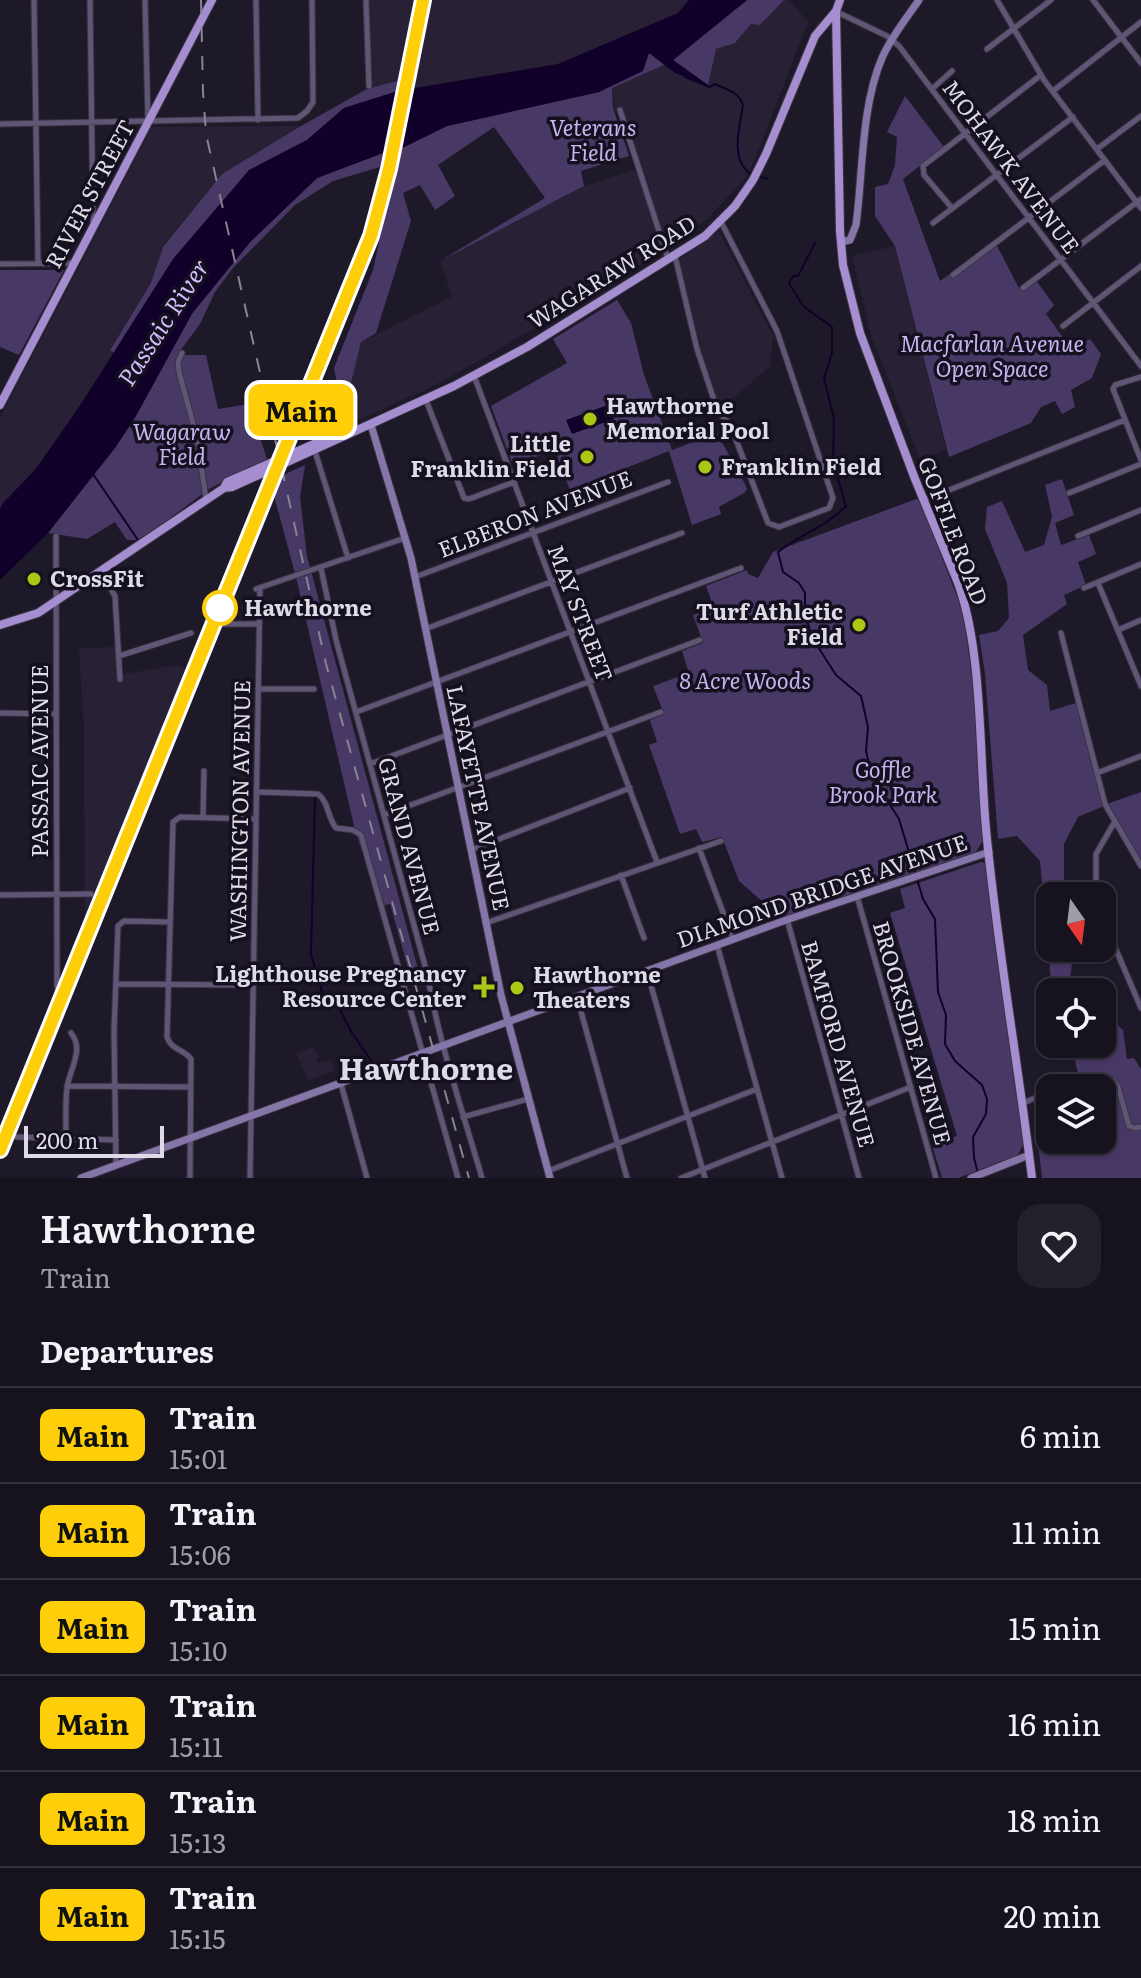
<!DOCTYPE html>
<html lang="en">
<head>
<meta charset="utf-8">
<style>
  :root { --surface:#16131f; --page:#23202c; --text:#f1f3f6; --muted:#9e9ea4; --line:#35323d }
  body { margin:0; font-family:Literata,serif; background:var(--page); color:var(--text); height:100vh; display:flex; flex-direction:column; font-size:30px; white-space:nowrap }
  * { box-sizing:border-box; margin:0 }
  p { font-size:26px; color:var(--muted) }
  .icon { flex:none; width:44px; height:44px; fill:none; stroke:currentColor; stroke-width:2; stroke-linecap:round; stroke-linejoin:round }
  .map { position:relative; height:1178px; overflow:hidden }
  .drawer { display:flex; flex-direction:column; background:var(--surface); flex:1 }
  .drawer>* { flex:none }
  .badge { padding:0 16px; border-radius:12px; font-size:28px; line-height:52px }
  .needle { width:52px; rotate:166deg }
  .buttons { position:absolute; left:1036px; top:882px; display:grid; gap:16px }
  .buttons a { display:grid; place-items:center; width:80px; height:80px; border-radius:16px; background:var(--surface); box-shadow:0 2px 6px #0004,0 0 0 2px var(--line); font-size:40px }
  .scale { position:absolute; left:24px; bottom:20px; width:140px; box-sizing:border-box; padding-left:8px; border:4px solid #dedbe6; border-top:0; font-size:22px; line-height:28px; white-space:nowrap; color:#dedbe6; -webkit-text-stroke:6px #15101f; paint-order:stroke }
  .map>.badge { position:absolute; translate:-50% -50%; box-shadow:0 0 0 4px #fff }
  h2 { padding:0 40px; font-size:30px; line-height:72px }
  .round { display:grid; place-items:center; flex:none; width:84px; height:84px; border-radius:24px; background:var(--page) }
  .overview { display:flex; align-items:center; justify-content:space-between; height:136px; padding:0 40px }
  h1 { font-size:38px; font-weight:600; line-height:60px }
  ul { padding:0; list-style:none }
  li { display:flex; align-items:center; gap:24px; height:96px; padding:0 40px; border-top:2px solid var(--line) }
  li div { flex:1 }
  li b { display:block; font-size:30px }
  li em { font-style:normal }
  li .badge { min-width:88px; font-weight:700; text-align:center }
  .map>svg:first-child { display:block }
</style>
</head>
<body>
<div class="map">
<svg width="1141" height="1178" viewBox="0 0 1141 1178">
  <rect width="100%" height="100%" fill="#1e1929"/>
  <path fill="#282136" d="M366,0H689L678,13L558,64L398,91L399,80L367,89Z
    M784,0H789L809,23L804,32L755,159L745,179L705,221L673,245L475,363L429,388L367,416L345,423L343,416L361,342L452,297L440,261L584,186L641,168L623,110L615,112L612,87L666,64L675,73L716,49L735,43L751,23L760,25Z
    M301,126L222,174L163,246L151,283L110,349L115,354L42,461L0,509V418L152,127Z
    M719,231L773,336L770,366L719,411L707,372L679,260Z
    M895,246L946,449L920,460L871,335L852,256Z
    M117,647L118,675L177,665L190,670L85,934L84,729L79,648Z
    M314,1047L319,1057L316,1059L317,1063L332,1060L335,1071L308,1080L296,1053Z"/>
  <path fill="#483865" d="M747,0H784L760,25L751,24L735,43L716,49L708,85L673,60Z
    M649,53L666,64L612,88L613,108L629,156L581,171L584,186L440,261L545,198L494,127L438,165L455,196L435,210L420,185L403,193L411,221L376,333L361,342L343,416L334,368L373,270L386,210L394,152L447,126L599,92Z
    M400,80L398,91L344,108L307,140L249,170L145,307L115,354L110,350L151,283L163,247L222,174L301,126L367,89Z
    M905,96L944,147L903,179L940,281L995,242L1020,290L1035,279L1054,305L1046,314L1072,350L1090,339L1101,354L1092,378L1071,390L1075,407L1062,414L1055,401L1041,407L1031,423L949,457L895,246L875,216V187L888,184L895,165L897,137L887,132Z
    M383,153L380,167L333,181L295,205L233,268L215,292L200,324L177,355H206L218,409L249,404L267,459L209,489L141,540H127L115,522L87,539L48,533L125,433L191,315L251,241L317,178Z
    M0,270H64L19,355L0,347Z
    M617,300L631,323L644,375L672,450L717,433L745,484L747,489L744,493L719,507L721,514L692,525L669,451L570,490L555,450L513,465L491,406L567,363L553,339Z
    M305,465L300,497L307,556L421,980L412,982L390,904L381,906L355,830L296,577L270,481Z
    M1062,479L1074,515L1055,523L1061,545L1089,535L1096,554L1078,562L1086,585L1064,595L1067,604L1023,635L1028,670L1047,685L1050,711L1079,702L1104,805L1141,792V865L1104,806L1078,817L1064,844V896H1050V948H1074L1070,979L1078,992H1052L1040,861L1017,836L998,839L985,674L979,635L998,631L1009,618L1007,583L985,529L987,507L1002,501L1025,552L1044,545L1052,517L1045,485Z
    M919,498L963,612L974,691L983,840L976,852L770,921L763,902L739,881L722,837L702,842L696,829L680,834L649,745L657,742L650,720L664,714L653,686L689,673L682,651L703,643L693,615L714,608L706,586L747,570L748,574L758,578L773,552Z
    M981,862L985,863L1018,1087L1023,1145L1018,1155L958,1178H942L932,1145L957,1136L890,913L905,908L900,889Z
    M1102,995L1107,1015L1123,1030L1127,1059L1134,1058L1141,1069V1178H1042L1035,1117L1050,1128V1140H1102V1112L1111,1079L1080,1082L1071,1044H1102Z"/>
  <path fill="#110029" d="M689,0H747L673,60L708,85L675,73L649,53L643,71L599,92L447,126L394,152L383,153L317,178L251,241L193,312L136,416L115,448L48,533L0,580V509L3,503L35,470L79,407L173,259L249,170L307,140L344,108L398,91L558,64L678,13Z
    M608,405L614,419L572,434L566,420Z"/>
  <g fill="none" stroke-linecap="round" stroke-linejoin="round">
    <path stroke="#110029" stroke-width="2" d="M685,77L710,87L715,84C727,90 738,91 743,105C740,126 729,160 751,174
      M757,176L768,179
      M815,243L798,276H793L789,283L803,306L832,327V353L824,378L834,419L833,462L846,506C826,527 800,534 778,552L783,572L799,583L805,593V615L813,639L836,675L861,696L868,727L866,751L870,768L876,783L899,819L923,899L935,919L938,992L946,1015L945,1044L955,1061L982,1085L987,1099L986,1114L973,1137L974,1158L978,1173
      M93,474L138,540
      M315,795L311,954L323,996L333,997L352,1033L373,1063"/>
    <g stroke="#393443" stroke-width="7">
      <path id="street" d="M34,0L38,263
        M90,0L93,223
        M145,0L148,121
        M256,0L258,120
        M366,0L369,86
        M997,0L1044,80L1141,208
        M1093,0L1141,63
        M837,12L887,36L899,46L1141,366
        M987,49L1051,0
        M932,89L952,71
        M1053,91L1141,22
        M620,110L668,259
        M0,124L298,118L307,111L313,102L312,0
        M1097,149L1141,116
        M952,208L924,175L923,166L1041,75
        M933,223L1073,117
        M675,256L697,349L718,412L730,424L768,523L779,527L829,508L833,498L777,331L721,222
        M0,264L73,263
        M953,275L1105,160
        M1023,288L1141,199
        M1063,326L1141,266
        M182,353L178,362L179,372L197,438L206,499
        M474,376L657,862
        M1141,377L1115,385L1113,389L1141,460
        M426,400L464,498L469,499L514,482
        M314,448L348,558
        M1069,493L1141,464
        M924,500L1125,420
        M56,536L57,987
        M1078,536L1141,510
        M321,568L336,640L427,973C439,1043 462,1109 482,1178
        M101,572L115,596L120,679
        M415,577L668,482
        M1098,583L1141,686
        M1084,588L1141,564
        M256,589L405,538
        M222,624H259
        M425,629L682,533
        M1118,630L1141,620
        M1061,633L1105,804L1141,866
        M119,656L191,633
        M258,689H314
        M356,712L741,568
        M0,713L56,714
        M370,764L700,640
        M1097,773L1141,756
        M257,792L318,794C329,802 327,817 336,828L353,830L361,835L458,1178
        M384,815L661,712
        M203,818L204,771
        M699,848L733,939
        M471,850L630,788
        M621,875L644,938
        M0,895L91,894
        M857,896L936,1178
        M1096,896V854L1114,823
        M1102,917L1141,1008
        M787,919L859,1178
        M486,923L721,841
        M717,945L782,1178
        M647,971L705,1178
        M116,984L253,985
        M577,997L627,1178
        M341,1084L367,1178
        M67,1086L190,1087
        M1060,1088L1096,1077L1113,1080L1118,1087L1129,1126L1135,1128L1141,1127
        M1023,1103L1050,1092
        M463,1117L528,1099
        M17,1137L116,1140
        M66,1138C66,1122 65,1104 67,1088C69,1070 85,1050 71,1033
        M116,1165L114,1031L118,926L124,921L170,922
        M548,1171L757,1089
        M190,1178L191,1059C184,1049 171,1050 167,1037L173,822L180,817L256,819
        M250,1178L260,588
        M681,1178L911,1087"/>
    </g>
    <g stroke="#393443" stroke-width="9">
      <path id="secondary" d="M841,242L850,240L856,225C863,173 861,107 882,58C891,37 906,19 919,0
        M371,425L411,558L501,995L550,1178
        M81,1178L786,920L989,852
        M971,1178L1029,1155"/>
    </g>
    <g stroke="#393443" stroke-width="10">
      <path id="primary" d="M840,0L836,11L840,231L843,265L860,333L915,479L958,583C983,652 979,754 986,829C997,946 1018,1062 1032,1178
        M0,405L212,0
        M224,488L227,482L337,434
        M0,625L38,613L224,488L232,487L454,386L527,347L705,236L735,206L753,180L766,154L815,36L836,11"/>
    </g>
    <use href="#street" stroke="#5f5575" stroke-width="5"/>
    <use href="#secondary" stroke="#8675a8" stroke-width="7"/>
    <use href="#primary" stroke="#a48ed0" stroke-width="8"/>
    <path stroke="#888592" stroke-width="2" stroke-dasharray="14 14" stroke-linecap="butt" d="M201,0L203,92L206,134L326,664L469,1178
      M0,1150L371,236L389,169L423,0"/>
  </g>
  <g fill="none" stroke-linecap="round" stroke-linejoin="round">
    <g stroke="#fff" stroke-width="18">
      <path id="line" d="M0,1150L371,236L389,169L423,0"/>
    </g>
    <use href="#line" stroke="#fece08" stroke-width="12"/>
  </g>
  <g fill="#abc614" stroke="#15101f" stroke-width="3">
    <circle cx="590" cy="419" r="8"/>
    <circle cx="587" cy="457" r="8"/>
    <circle cx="705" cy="467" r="8"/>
    <circle cx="34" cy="579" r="8"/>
    <circle cx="859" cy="625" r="8"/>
    <path d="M480 975h8v8h8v8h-8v8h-8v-8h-8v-8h8z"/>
    <circle cx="517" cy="988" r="8"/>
  </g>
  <circle fill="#fff" stroke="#fece08" stroke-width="4" cx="220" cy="608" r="16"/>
  <g text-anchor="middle" stroke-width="7" stroke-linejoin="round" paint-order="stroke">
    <g font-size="22" font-style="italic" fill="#c7b3f0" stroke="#15101f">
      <text x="593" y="136">Veterans<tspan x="593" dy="25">Field</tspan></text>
      <text x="992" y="352">Macfarlan Avenue<tspan x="992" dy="25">Open Space</tspan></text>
      <text x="182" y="440">Wagaraw<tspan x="182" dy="25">Field</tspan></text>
      <text x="745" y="689">8 Acre Woods</text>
      <text x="883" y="778">Goffle<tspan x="883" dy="25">Brook Park</tspan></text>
    </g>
    <g font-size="22" fill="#dedbe6" stroke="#15101f">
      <text transform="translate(1011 167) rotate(53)" y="8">MOHAWK AVENUE</text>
      <text transform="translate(90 194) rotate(-62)" y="8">RIVER STREET</text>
      <text transform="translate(612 272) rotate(-32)" y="8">WAGARAW ROAD</text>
      <text transform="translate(535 514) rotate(-21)" y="8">ELBERON AVENUE</text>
      <text transform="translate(953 531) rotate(69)" y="8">GOFFLE ROAD</text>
      <text transform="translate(580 613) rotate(69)" y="8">MAY STREET</text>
      <text transform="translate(40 761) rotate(-90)" y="8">PASSAIC AVENUE</text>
      <text transform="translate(478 798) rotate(78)" y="8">LAFAYETTE AVENUE</text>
      <text transform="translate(240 811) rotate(-89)" y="8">WASHINGTON AVENUE</text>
      <text transform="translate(409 846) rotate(75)" y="8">GRAND AVENUE</text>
      <text transform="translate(822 891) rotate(-19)" y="8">DIAMOND BRIDGE AVENUE</text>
      <text transform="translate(912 1033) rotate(74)" y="8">BROOKSIDE AVENUE</text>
      <text transform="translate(838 1044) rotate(74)" y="8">BAMFORD AVENUE</text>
    </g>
    <g font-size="22" font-weight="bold" fill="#dedbe6" stroke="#15101f" text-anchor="start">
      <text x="606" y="414">Hawthorne<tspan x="606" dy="25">Memorial Pool</tspan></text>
      <text x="571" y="452" text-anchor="end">Little<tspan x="571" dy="25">Franklin Field</tspan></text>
      <text x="721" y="475">Franklin Field</text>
      <text x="50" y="587">CrossFit</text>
      <text x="843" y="620" text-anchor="end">Turf Athletic<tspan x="843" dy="25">Field</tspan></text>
      <text x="466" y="982" text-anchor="end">Lighthouse Pregnancy<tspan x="466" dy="25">Resource Center</tspan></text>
      <text x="533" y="983">Hawthorne<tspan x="533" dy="25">Theaters</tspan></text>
    </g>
    <g font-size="22" font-weight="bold" fill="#dedbe6" stroke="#15101f" text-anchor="start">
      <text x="244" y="616">Hawthorne</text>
    </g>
    <g font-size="24" font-style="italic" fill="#cfbbf8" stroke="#15101f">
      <text transform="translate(164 323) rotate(-57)" y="8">Passaic River</text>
    </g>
    <g font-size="30" font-weight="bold" fill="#dedbe6" stroke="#15101f">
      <text x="426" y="1080">Hawthorne</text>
    </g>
  </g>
</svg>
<div class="buttons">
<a><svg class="needle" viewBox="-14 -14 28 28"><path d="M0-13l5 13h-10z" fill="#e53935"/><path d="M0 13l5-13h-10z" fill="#9e9ea4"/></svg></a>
<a><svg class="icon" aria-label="locate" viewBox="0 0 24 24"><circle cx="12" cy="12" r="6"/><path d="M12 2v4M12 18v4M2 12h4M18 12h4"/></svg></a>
<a><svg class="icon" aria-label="layers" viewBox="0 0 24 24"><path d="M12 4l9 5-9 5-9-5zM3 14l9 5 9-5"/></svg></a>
</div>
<div class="scale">200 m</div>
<b class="badge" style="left:301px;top:410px;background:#fece08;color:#111">Main</b>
</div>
<section class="drawer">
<div class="overview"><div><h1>Hawthorne</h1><p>Train</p></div><a class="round"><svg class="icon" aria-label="heart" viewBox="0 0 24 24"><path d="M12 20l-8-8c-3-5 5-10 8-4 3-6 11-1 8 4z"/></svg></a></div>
<h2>Departures</h2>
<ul>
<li><span class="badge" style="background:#fece08;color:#111">Main</span><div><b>Train</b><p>15:01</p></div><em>6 min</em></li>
<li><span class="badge" style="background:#fece08;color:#111">Main</span><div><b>Train</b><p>15:06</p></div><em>11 min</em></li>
<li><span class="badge" style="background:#fece08;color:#111">Main</span><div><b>Train</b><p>15:10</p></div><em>15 min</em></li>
<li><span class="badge" style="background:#fece08;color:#111">Main</span><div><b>Train</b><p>15:11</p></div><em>16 min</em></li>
<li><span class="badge" style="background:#fece08;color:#111">Main</span><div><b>Train</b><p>15:13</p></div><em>18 min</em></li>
<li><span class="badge" style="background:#fece08;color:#111">Main</span><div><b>Train</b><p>15:15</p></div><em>20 min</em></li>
</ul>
</section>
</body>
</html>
